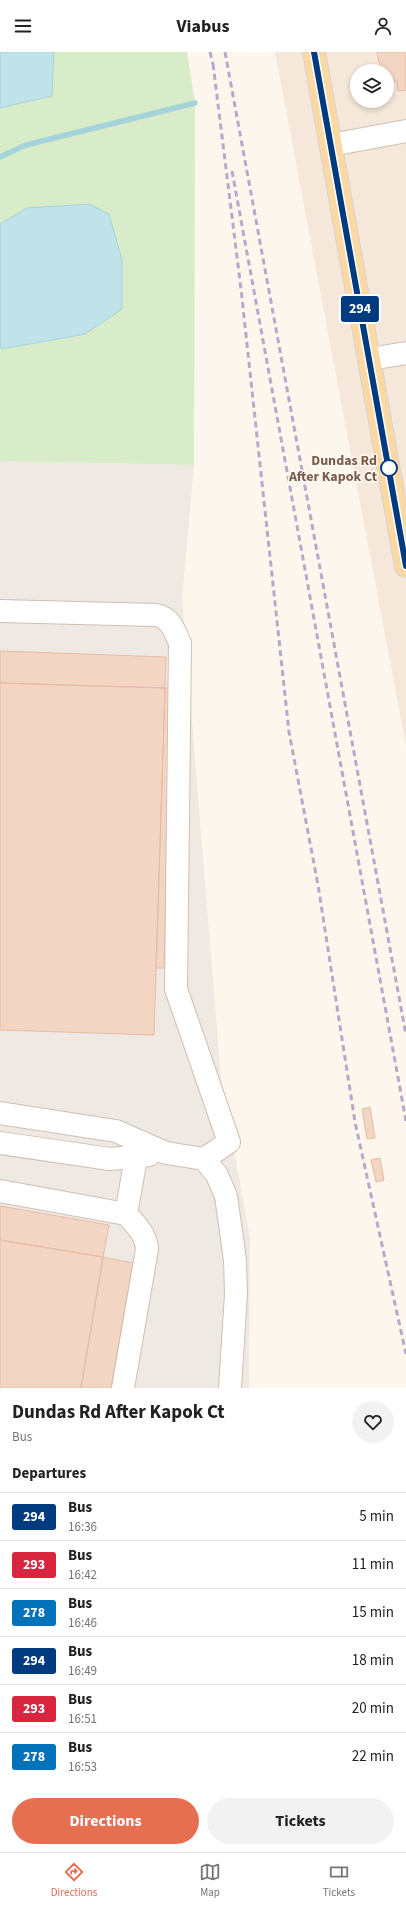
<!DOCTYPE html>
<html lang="en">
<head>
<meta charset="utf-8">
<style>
  :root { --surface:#fff; --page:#f2f2f2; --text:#222; --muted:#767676; --line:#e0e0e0; --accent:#e76f51 }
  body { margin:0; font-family:"Source Sans 3",sans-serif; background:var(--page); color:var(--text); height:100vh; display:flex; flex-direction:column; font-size:15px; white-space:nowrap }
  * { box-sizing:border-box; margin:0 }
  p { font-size:13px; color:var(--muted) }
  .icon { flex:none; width:22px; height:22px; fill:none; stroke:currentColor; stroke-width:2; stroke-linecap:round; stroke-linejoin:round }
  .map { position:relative; height:1336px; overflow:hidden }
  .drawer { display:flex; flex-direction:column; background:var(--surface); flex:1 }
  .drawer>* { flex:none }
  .badge { padding:0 8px; border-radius:3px; font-size:14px; line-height:26px }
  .controls { position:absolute; left:350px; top:12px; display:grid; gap:8px }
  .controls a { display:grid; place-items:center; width:44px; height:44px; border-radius:50%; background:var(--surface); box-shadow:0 2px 6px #0003; font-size:20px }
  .map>.badge { position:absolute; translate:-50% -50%; box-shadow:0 0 0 2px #fff }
  h2 { padding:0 12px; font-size:15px; line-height:36px }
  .round { display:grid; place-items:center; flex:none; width:42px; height:42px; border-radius:21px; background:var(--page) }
  .overview { display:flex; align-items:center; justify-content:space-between; height:68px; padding:0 12px }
  h1 { font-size:19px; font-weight:700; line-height:30px }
  .action { display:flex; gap:8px; margin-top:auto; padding:8px 12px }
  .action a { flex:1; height:46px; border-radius:24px; background:var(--accent); color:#fff; font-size:16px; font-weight:700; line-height:46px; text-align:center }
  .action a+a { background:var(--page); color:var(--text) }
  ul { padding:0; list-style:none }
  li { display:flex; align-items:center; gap:12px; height:48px; padding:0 12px; border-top:1px solid var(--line) }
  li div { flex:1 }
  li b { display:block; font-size:15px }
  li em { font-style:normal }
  li .badge { min-width:44px; font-weight:700; text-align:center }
  header { display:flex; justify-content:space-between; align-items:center; height:52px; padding:0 12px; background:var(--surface); font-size:18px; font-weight:700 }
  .menu { display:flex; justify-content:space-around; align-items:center; height:56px; border-top:1px solid var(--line); background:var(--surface); font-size:11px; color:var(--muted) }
  .menu a { display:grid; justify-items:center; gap:2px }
  .menu .current { color:var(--accent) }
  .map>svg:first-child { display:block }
</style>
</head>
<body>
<header><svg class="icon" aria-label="menu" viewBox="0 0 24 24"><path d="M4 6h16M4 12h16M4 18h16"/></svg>Viabus<svg class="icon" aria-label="person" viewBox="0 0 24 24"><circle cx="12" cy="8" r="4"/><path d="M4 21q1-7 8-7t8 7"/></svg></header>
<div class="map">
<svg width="406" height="1336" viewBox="0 0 406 1336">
  <rect width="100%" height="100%" fill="#fdf6ec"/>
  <path fill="#f5e8da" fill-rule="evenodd" d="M275,0H406V694ZM357,19H387V49H357Z"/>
  <path fill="#efe9e4" d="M0,409L194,413L182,547L221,1027L250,1186L249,1336H0Z"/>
  <path fill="#d8ecc9" d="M0,0H187L195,51L194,413L0,409Z"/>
  <path fill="#bfe3e8" stroke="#a5d3da" d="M0,0H54L52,44L0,56Z
    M89,152L109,162L122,208V257L85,282L2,297L0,295V172L27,156Z"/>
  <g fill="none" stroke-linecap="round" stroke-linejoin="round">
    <path stroke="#a5d3da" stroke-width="5.5" d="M0,105L26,93L195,51"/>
  </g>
  <path fill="#f3d5c3" stroke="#e6bba3" d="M377,0H406V38L398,39L397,29L387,30V19H381Z
    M0,599L166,605L165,636L0,631Z
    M0,631L165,636L154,983L0,978Z
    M165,636H173L164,916H156Z
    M370,1055L375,1086L367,1087L362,1057Z
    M380,1106L384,1128L376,1130L371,1108Z
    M0,1154L109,1173L103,1205L0,1188Z
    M0,1188L103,1205L81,1336H0Z
    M103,1205L133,1211L111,1336H81Z"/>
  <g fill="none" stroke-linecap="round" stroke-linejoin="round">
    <g stroke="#d1beb0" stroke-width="24">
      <path id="minor" d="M331,93L406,79
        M370,307L406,301
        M0,559L156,563C171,566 174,578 180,591L176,937L229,1090L204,1107
        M0,1061L116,1079L166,1101L204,1107L217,1123L226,1144L235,1208L236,1242L230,1336
        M0,1091L110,1107L149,1103
        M0,1139L126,1162L139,1089
        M123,1336L147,1197C146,1182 136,1173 126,1162"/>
    </g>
    <g stroke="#dad1cd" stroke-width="24">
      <path id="major" d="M314,0L406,514"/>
    </g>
    <use href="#minor" stroke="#fff" stroke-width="22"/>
    <use href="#major" stroke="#fbd9a5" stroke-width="22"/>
    <path stroke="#b9a8c9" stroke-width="3" stroke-dasharray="6 4" stroke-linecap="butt" d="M210,0L214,17
      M225,0L406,983
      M213,12L241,237L289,680L318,833L355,1070L406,1302
      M232,119L406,1069"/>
  </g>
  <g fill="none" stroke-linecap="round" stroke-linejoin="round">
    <g stroke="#fff" stroke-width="9">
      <path id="line" d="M314,0L406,514"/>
    </g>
    <use href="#line" stroke="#003b80" stroke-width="6"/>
  </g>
  <circle fill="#fff" stroke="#003b80" stroke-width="2" cx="389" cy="416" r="8"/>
  <g text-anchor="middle" stroke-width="3" stroke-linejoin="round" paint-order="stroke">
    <g font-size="14" font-weight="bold" fill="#7a5c4d" stroke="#fffaf3" text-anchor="end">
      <text x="377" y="413">Dundas Rd<tspan x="377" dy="16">After Kapok Ct</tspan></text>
    </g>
  </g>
</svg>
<div class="controls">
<a><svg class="icon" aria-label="layers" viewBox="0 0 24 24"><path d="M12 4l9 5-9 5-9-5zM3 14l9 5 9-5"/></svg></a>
</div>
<b class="badge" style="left:360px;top:257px;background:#003b80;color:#fff">294</b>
</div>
<section class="drawer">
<div class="overview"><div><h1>Dundas Rd After Kapok Ct</h1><p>Bus</p></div><a class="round"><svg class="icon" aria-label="heart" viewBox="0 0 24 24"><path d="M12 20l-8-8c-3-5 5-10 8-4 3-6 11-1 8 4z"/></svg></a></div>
<h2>Departures</h2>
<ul>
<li><span class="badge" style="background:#003b80;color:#fff">294</span><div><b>Bus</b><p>16:36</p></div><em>5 min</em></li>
<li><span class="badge" style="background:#d7263d;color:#fff">293</span><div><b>Bus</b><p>16:42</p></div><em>11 min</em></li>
<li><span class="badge" style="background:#0072bc;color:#fff">278</span><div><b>Bus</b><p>16:46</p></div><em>15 min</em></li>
<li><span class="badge" style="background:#003b80;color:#fff">294</span><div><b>Bus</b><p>16:49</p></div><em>18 min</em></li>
<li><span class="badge" style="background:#d7263d;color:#fff">293</span><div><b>Bus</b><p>16:51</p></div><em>20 min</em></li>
<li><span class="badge" style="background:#0072bc;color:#fff">278</span><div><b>Bus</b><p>16:53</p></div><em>22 min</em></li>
</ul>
<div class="action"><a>Directions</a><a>Tickets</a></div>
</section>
<nav class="menu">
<a class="current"><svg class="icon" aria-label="directions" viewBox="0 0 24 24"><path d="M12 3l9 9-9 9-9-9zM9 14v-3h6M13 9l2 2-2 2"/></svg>Directions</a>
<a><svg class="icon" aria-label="map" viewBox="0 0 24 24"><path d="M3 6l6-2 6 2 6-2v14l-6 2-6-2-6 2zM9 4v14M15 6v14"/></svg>Map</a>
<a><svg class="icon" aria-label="tickets" viewBox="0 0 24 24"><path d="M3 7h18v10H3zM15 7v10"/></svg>Tickets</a>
</nav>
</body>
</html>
